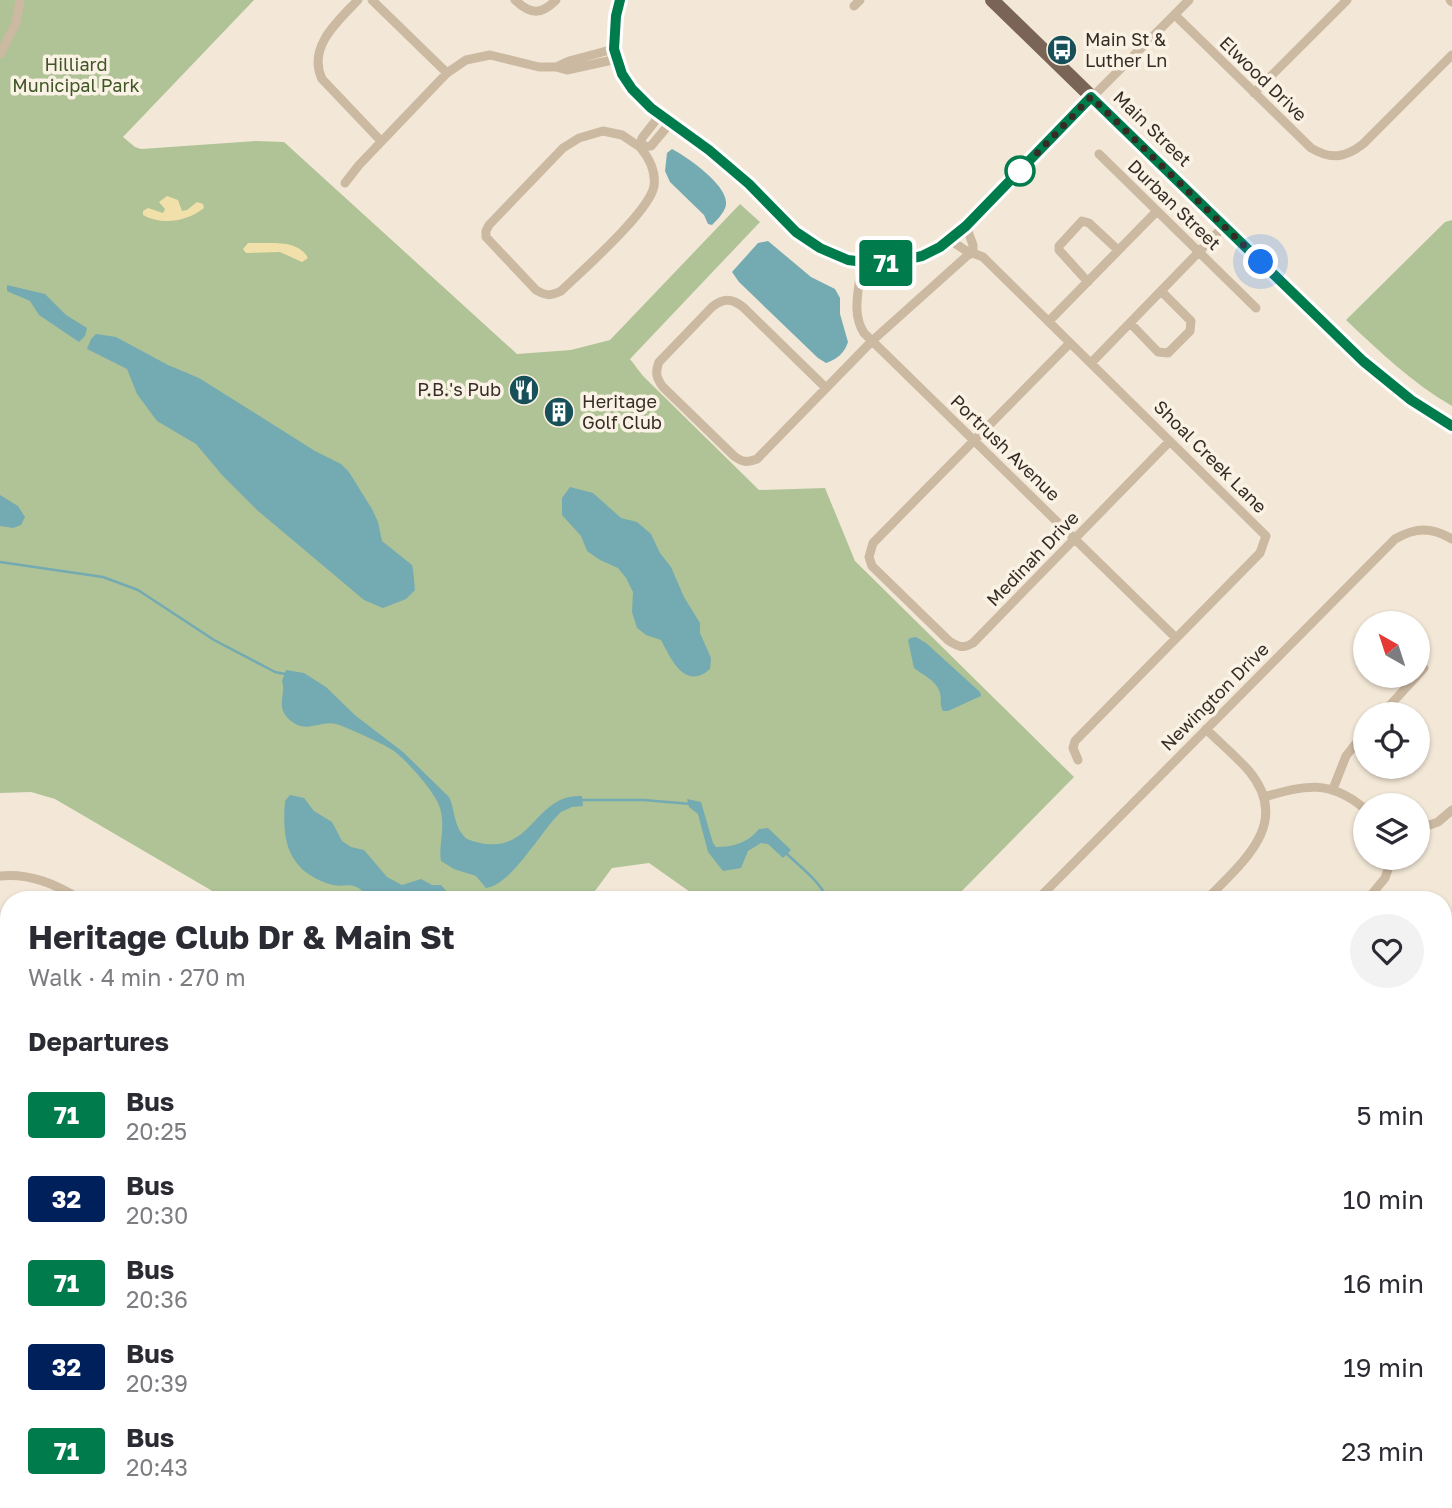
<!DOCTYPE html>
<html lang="en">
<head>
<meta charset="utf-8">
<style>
  :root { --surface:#fff; --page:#f2f2f3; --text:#2b2b33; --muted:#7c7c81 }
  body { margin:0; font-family:"Golos Text",sans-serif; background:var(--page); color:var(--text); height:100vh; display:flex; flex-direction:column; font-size:26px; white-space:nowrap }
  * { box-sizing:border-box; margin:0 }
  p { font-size:23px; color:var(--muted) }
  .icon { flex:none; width:38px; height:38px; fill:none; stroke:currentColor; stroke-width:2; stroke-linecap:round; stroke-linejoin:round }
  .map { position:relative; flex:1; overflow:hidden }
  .side { position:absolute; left:0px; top:891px; width:1452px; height:618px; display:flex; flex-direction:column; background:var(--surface); border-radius:28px 28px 0 0; box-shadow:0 2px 5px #0004 }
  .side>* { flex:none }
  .badge { padding:0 14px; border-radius:5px; font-size:24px; line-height:46px }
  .needle { width:46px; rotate:321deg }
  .controls { position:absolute; left:1353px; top:611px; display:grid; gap:14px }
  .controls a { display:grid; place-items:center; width:77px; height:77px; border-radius:50%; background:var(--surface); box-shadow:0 2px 5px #0004; font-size:35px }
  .you { position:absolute; width:35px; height:35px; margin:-18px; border:5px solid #fff; border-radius:50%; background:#1a73e8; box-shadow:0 0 0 10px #1a73e833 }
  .map>.badge { position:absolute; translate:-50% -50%; box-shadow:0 0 0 4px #fff }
  h2 { padding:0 28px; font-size:26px; line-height:63px }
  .round { display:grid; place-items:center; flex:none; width:74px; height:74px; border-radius:37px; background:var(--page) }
  .overview { display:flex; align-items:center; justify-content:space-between; height:119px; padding:0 28px }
  h1 { font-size:33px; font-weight:700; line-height:52px }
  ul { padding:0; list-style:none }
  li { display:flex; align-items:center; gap:21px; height:84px; padding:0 28px }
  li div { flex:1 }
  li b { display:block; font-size:26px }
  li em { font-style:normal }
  li .badge { min-width:77px; font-weight:700; text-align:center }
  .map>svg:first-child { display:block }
</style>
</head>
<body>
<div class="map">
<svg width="1452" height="1508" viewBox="0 0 1452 1508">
  <rect width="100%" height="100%" fill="#f3e8d7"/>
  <path fill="#b0c396" d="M0,0H254L123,137L135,147L141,149L256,141L284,142L517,354L571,350L610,340L740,204L760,222L630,359L643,376L759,490L825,488L855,561L1074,777L953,900L700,899L649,863L612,868L589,899H226L55,799L31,792L0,793Z
    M1452,220V406C1412,383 1379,351 1346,320L1445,222Z
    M9,1103V1205L0,1213V1106Z
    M1125,1500H1391L1397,1508H1125Z"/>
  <path fill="#f2e0aa" d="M167,196L178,200L182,211L187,210L197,202L203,204L204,208C188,221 162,226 143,215V211L148,208L163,213L165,209L159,202Z
    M248,243C267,244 298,238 308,258L302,262L280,252L246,253L243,249Z"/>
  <path fill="#74aab2" d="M672,149C687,157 725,183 726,202C727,210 718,219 712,225L708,224L704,215L670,182L665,171L667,153Z
    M768,241L811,277L835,289L840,298V314L848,342C844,354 837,359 826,363L818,358L739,282L732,272L758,243Z
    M7,285L45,294L66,315L87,328L85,336L79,342L39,315L30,301L7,291Z
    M96,334L116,337L168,365L199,378L315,451L341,464L349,472L372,509L378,522L382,541L412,565C413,567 415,586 415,590L406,599L383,608L364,600L257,510L222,475L196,444L157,421L137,394L127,369L87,349L91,339Z
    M570,487L593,493L621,518L637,522L651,534L660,553L671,567L684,597L700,623V633L711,658L710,669C685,691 671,659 661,640L646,635L637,628L632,612L633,592L626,578L618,568L600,560L587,551L581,536L562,515V498Z
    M0,495L18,506L25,517L21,525L13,528L0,526Z
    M916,637L926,643L980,692L981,696L948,711H943C939,704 942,700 940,693C937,681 923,675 914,668L908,640L910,638Z
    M286,670L304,673L326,687L356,716L403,752L449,797C456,812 453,827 467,839C533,864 531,793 582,796L583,806L572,807L561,812C543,828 511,886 486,888L476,876L454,869L441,861C438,844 446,829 440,808C436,793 407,761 394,751C388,746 342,725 336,724C318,720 304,737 286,716C277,706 286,692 282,681Z
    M290,795L304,798L314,811L332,822L342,841L351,847L364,850L387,877L402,885L421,879L432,885H441L448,893L447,899H370C350,876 349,891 326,883C286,868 282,838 285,801Z
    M687,799L701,802L713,843L716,847C733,847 748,843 759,829L768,828L791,850L783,858L768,844L761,843L748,851L741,868L723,871L708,852L698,814L689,807Z"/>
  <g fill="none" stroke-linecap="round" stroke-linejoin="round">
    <path stroke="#74aab2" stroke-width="2.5" d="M0,562L103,577L138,590L214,640L275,672L285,674
      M579,800H644L691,804
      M786,853C800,867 820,881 828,900
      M1176,1508L1184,1504V1500"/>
    <path stroke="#ccb9a2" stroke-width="9" d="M358,0C338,21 307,47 322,79L381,141
      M372,0L447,73
      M515,0C531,15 541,15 556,0
      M620,0C588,85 672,118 723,162C752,187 777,216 806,239C852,269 904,273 950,240L1189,0
      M1450,0L1452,2
      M854,6L860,0
      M1175,15L1311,148C1331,160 1345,158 1363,144L1452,55
      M0,54L16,23L20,0
      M556,67L569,61L614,49
      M1254,93L1347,0
      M640,147C649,158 656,172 654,186C650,211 582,271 561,291C551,296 546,296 536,290L486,237V231L489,225L512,201L563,148L579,138L603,131L622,135L640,147L651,146L671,122
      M640,147L642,138L660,115
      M1099,154L1256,308
      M345,183L359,165L447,73L466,60L490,55L539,67H556L567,70L617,59
      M966,226L973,245V253
      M950,240L965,250L983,257L1266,536L1260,553L1075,741L1073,748L1078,760
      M861,262C861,286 850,311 864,333L1176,638
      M1088,282L1059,250V246L1082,221L1089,223L1118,250
      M1049,321L1157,211
      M1131,324L1158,352L1168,353L1190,331L1191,321L1162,292
      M1070,343L873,543L869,557L872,566L949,641C959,647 963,649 973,643L1169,442
      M1091,363L1224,226
      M826,388L743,307C732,298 723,298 712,307L659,362C655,372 656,378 663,387L734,456C742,462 747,463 757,459L872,341L968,255L973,253
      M1382,714L1424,668
      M1206,729C1220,743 1236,756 1249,771C1293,824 1241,863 1206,900
      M1333,789L1346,756L1365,732
      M1264,797C1305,785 1330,779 1365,809
      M1418,829L1438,822L1452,810
      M0,876C30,873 56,884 81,900
      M1037,900L1395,539C1416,527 1431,527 1452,539
      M1367,900L1385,878L1392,858
      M0,1021H9
      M1444,1065L1452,1056
      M1444,1221L1452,1231
      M0,1322L9,1316
      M1444,1372L1452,1364
      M482,1500L483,1508
      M796,1500L799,1508
      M1059,1500L1061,1508
      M137,1508L145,1500
      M614,1508V1500
      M906,1508L914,1500"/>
    <path stroke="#9f8874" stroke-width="12" d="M1444,944L1452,935
      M1402,1500L1408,1508"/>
    <path stroke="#796455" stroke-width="14" d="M992,0L1363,361L1411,400L1452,426"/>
  </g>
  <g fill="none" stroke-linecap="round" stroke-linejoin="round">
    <g stroke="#fff" stroke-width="16">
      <path id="line" d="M620,0L616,16L614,49L622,74L632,89L651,108L709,150L749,184L796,232L820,248L848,260L880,264L895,262L922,256L940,247L966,226L1091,97L1363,361L1411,400L1452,426"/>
    </g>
    <use href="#line" stroke="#007b4b" stroke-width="10"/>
    <path stroke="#362c25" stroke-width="7" stroke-dasharray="0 12.6" d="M1020,171L1091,97L1261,262"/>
  </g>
  <defs>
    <g id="bus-disc" transform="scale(1.575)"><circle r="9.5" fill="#18505a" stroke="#faf2e4"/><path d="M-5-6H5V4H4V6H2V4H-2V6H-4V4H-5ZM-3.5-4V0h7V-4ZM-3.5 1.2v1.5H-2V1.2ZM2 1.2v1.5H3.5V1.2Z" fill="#fff"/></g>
    <g id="restaurant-disc" transform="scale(1.575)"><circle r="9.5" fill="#18505a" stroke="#faf2e4"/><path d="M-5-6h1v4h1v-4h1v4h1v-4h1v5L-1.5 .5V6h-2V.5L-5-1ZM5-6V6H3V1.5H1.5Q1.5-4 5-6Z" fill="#fff"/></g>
    <g id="building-disc" transform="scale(1.575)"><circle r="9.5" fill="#18505a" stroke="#faf2e4"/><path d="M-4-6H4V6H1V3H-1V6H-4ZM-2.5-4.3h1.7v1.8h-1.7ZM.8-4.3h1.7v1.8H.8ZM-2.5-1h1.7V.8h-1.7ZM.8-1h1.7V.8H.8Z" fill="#fff"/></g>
  </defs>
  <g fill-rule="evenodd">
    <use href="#bus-disc" x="1062" y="50"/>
    <use href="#restaurant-disc" x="524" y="390"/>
    <use href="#building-disc" x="559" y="412"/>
  </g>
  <circle fill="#fff" stroke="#007b4b" stroke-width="3.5" cx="1020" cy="171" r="14"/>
  <g text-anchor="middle" stroke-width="7" stroke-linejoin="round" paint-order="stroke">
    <g font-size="18" fill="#362c25" stroke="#faf2e4" text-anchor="start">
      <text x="1085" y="46">Main St &amp;<tspan x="1085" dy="21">Luther Ln</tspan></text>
      <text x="501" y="396" text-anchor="end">P.B.'s Pub</text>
      <text x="582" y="408">Heritage<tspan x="582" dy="21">Golf Club</tspan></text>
    </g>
    <g font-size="18" fill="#405627" stroke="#faf2e4">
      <text x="76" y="71">Hilliard<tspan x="76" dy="21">Municipal Park</tspan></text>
    </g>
    <g font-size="18" fill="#362c25" stroke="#faf2e4">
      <text transform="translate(1263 79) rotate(44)" y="6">Elwood Drive</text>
      <text transform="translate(1152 129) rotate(44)" y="6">Main Street</text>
      <text transform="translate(1174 205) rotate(44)" y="6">Durban Street</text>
      <text transform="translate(1005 448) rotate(44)" y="6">Portrush Avenue</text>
      <text transform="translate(1210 457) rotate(45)" y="6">Shoal Creek Lane</text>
      <text transform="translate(1033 559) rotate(-46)" y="6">Medinah Drive</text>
      <text transform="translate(1215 697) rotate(-45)" y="6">Newington Drive</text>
    </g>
  </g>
</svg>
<div class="controls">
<a><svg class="needle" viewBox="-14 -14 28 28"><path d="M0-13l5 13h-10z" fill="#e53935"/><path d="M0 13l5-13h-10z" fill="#7c7c81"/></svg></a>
<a><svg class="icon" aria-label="locate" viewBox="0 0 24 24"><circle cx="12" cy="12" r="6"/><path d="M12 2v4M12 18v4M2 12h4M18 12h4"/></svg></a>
<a><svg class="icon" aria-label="layers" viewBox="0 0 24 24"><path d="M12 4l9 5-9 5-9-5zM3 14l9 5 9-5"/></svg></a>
</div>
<div class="you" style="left:1261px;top:262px"></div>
<b class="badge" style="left:886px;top:263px;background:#007b4b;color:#fff">71</b>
<section class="side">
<div class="overview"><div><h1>Heritage Club Dr &amp; Main St</h1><p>Walk · 4 min · 270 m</p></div><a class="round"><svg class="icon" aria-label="heart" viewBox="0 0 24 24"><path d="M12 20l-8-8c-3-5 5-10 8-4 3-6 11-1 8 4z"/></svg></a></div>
<h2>Departures</h2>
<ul>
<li><span class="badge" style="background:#007b4b;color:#fff">71</span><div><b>Bus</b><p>20:25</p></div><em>5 min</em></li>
<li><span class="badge" style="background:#00205b;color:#fff">32</span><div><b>Bus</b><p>20:30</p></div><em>10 min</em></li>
<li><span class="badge" style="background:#007b4b;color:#fff">71</span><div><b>Bus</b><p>20:36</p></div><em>16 min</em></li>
<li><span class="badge" style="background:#00205b;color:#fff">32</span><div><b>Bus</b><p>20:39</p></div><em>19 min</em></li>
<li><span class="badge" style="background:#007b4b;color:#fff">71</span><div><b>Bus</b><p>20:43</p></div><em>23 min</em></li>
</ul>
</section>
</div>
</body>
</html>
